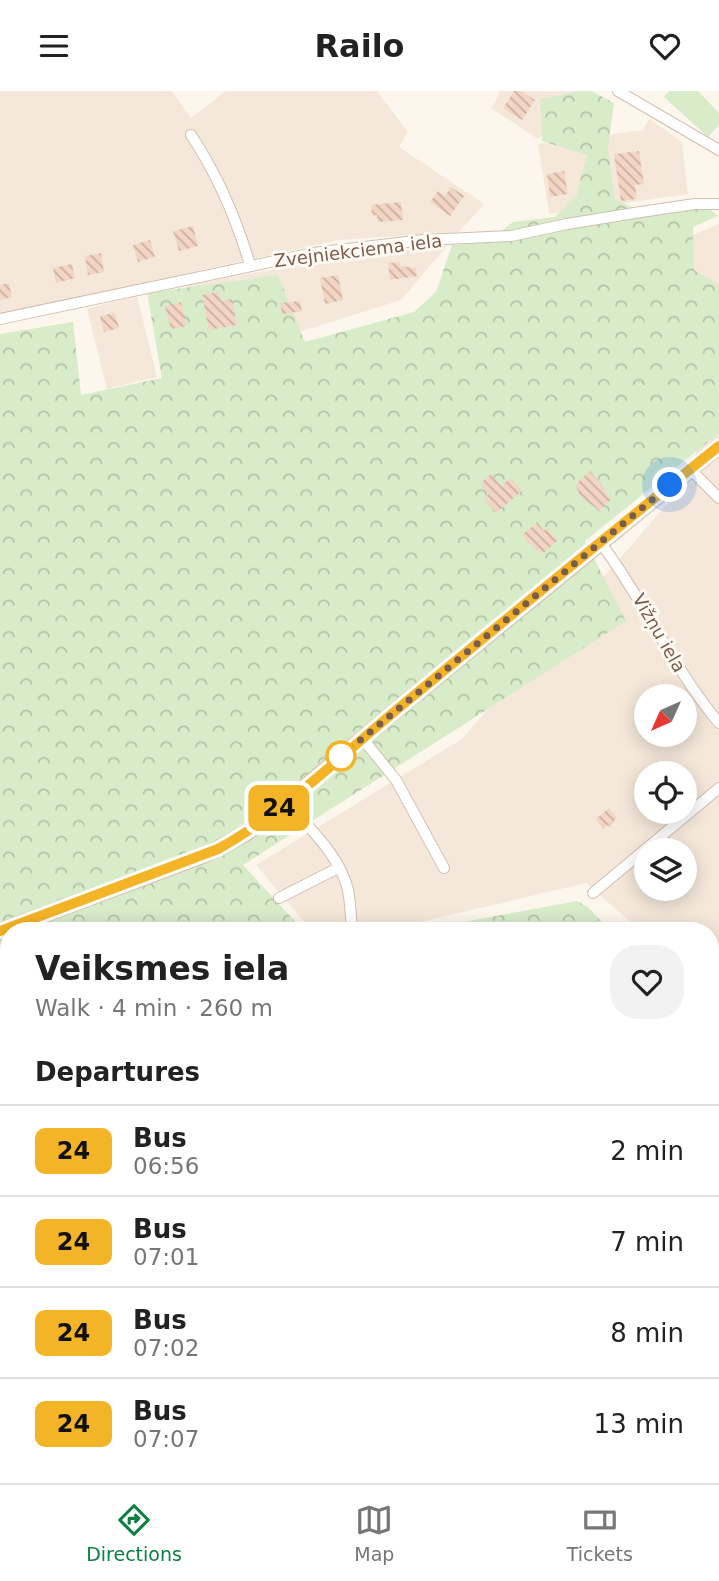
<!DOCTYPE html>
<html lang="en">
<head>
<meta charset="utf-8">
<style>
  :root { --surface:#fff; --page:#f2f2f2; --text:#222; --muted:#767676; --line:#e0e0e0; --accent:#0b8043 }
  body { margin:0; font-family:"DejaVu Sans",sans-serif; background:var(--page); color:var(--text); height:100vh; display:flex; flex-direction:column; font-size:26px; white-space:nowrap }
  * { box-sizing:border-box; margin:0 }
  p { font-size:23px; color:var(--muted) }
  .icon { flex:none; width:38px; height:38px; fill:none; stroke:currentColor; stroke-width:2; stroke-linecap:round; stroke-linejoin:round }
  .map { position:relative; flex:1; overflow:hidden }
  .side { position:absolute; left:0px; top:831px; width:719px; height:562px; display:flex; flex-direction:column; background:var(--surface); border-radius:28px 28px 0 0; box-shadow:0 4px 18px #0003 }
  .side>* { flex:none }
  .badge { padding:0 14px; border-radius:10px; font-size:24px; line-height:46px }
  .needle { width:46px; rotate:225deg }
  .fabs { position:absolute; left:634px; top:593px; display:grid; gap:14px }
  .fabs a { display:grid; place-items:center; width:63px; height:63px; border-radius:50%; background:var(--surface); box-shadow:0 4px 18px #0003; font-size:35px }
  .you { position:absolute; width:35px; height:35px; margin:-18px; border:5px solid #fff; border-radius:50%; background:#1a73e8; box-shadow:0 0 0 10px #1a73e833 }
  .map>.badge { position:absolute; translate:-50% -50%; box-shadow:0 0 0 4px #fff }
  h2 { padding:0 35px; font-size:26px; line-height:63px }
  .round { display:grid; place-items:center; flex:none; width:74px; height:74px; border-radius:28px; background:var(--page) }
  .head { display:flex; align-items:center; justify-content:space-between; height:119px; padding:0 35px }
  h1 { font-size:33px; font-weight:700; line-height:52px }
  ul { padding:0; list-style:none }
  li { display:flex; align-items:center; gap:21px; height:91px; padding:0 35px; border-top:2px solid var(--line) }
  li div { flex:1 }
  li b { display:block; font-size:26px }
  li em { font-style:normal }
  li .badge { min-width:77px; font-weight:700; text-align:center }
  header { display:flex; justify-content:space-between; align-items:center; height:91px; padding:0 35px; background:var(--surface); font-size:32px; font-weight:700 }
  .dock { display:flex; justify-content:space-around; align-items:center; height:98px; border-top:2px solid var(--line); background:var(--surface); font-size:19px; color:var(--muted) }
  .dock a { display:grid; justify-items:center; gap:4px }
  .dock .active { color:var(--accent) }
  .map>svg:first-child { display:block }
</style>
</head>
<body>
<header><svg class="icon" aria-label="menu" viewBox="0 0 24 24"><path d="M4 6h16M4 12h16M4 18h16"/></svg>Railo<svg class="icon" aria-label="heart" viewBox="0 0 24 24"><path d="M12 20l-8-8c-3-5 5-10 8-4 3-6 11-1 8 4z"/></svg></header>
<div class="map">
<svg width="719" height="1392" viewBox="0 0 719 1392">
  <defs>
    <pattern id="forest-crowns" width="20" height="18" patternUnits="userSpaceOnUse" patternTransform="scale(1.75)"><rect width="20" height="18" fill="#d8ecc9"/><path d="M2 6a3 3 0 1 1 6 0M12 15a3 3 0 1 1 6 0" fill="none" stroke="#b4c2a5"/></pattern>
    <pattern id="building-back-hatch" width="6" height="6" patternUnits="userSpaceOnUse" patternTransform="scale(1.75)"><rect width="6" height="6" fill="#f3d5c3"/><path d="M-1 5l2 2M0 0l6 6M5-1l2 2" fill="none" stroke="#cab0a1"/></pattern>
  </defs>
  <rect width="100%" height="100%" fill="#fdf6ec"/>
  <path fill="#f5e8da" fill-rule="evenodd" d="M0,0H172L191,27L226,0H377L408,41L399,56L484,113L459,141L339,149L0,223Z
    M497,0H580L538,48L491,17L500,2Z
    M649,28L682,51L688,103L549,123L538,53L643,39Z
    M719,133V909L711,902L710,840H641L586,792L382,840H312L256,774L462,648L702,373L597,184ZM646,606H684V644H646ZM646,682H684V721H646ZM646,760H684V798H646Z
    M447,155L401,209L204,271L188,194L348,165Z
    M137,205L157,286L107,298L87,218Z"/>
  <path fill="url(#forest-crowns)" d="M581,0H591L614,12L608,57L615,108L647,124L708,117L718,125L693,136L694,179L719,194V342L585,450L626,530L243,774L304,840H9V1384H710L711,964L719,978V1392H0V243L73,231L81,304L162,287L147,202L278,184L305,251L414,221L436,201L452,154L484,152L513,131L555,126L576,106L587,64L542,50L540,8Z
    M577,810L588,816L610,840H415Z"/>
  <path fill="#d8ecc9" d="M669,0H698L719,22V34L708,46L664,6Z"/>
  <path fill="url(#building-back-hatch)" d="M514,0H521L535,9L522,29L503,17Z
    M639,60L644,93L635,94L637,108L621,110L614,63Z
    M564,80L568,103L550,106L547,83Z
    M451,96L464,105L450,125L430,111L438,100L445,105Z
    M401,111L403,129L378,131L377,124L372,125L371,114Z
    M193,135L198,155L179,160L173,140Z
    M150,149L155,166L138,171L133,154Z
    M101,162L104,181L88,184L85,165Z
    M400,171V175L416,177L417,185L390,189L388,172Z
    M72,173L75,187L56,192L53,177Z
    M338,184L343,209L325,213L320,187Z
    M9,192L12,206L0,209V194Z
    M219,201L221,210L232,208L237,234L209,239L202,204Z
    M300,210L302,220L282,223L280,212Z
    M181,211L187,235L171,238L165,215Z
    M115,222L119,237L104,241L100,225Z
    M590,380L605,397L603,399L611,408L599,420L580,404L575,394Z
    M491,383L501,395L511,387L522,400L496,422L484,408L489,403L480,393Z
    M537,431L544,440L547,437L558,449L542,463L539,459L537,461L522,444Z
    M609,717L617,726L610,736L608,734L603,738L596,728Z"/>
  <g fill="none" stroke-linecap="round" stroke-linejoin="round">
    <g stroke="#d1beb0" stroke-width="12">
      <path id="minor" d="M618,0L719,59
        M191,44C217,83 237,130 250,174
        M0,228L313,162L424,149L511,145L567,133L641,121L695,113H719
        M690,378L719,407
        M600,451C644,509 672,576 719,632
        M362,647L396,689L444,777
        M287,711C307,735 336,761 346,792C351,806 350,822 352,837
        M593,802L719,697
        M279,807L338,777"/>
    </g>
    <g stroke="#d6c0b0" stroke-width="17">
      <path id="secondary" d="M0,840L199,766L218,758L248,741L287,711L405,612L719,355"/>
    </g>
    <use href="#minor" stroke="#fff" stroke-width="10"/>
    <use href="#secondary" stroke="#fff" stroke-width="14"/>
  </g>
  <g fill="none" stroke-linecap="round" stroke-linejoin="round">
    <g stroke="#fff" stroke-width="16">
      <path id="line" d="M0,840L218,758C285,721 346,660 406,611C510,525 614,439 719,355"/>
    </g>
    <use href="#line" stroke="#f4b427" stroke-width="10"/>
    <path stroke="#7a5c4d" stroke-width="7" stroke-dasharray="0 12.6" d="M341,665L670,394"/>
  </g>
  <circle fill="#fff" stroke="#f4b427" stroke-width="3.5" cx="341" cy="665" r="14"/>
  <g text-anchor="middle" stroke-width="6" stroke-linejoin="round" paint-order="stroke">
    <g font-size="18" fill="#7a5c4d" stroke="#fffaf3">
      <text transform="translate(358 160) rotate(-7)" y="6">Zvejniekciema iela</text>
      <text transform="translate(659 542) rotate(60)" y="6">Vižņu iela</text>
    </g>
  </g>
</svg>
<div class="fabs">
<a><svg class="needle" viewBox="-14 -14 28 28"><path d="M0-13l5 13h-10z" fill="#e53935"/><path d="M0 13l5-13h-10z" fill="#767676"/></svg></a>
<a><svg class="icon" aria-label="locate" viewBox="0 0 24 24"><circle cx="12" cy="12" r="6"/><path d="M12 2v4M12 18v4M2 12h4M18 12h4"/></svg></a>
<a><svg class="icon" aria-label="layers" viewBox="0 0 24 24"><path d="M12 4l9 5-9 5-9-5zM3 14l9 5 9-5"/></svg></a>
</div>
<div class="you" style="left:670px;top:394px"></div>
<b class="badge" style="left:279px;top:717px;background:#f4b427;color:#111">24</b>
<section class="side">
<div class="head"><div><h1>Veiksmes iela</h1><p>Walk · 4 min · 260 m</p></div><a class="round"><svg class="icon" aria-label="heart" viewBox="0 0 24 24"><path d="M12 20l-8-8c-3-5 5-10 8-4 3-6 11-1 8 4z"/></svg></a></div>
<h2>Departures</h2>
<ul>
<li><span class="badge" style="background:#f4b427;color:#111">24</span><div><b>Bus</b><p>06:56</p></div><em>2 min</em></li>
<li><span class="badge" style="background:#f4b427;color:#111">24</span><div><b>Bus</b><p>07:01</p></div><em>7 min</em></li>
<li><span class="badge" style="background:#f4b427;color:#111">24</span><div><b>Bus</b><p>07:02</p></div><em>8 min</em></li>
<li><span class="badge" style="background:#f4b427;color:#111">24</span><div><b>Bus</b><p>07:07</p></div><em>13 min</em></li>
</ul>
</section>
</div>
<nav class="dock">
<a class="active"><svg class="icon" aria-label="directions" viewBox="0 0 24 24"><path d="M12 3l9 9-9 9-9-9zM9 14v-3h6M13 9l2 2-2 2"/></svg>Directions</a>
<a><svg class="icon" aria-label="map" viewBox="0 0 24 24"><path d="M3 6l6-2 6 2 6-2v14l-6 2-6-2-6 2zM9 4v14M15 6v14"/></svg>Map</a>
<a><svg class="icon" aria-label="tickets" viewBox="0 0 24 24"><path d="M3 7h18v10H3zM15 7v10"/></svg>Tickets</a>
</nav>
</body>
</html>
